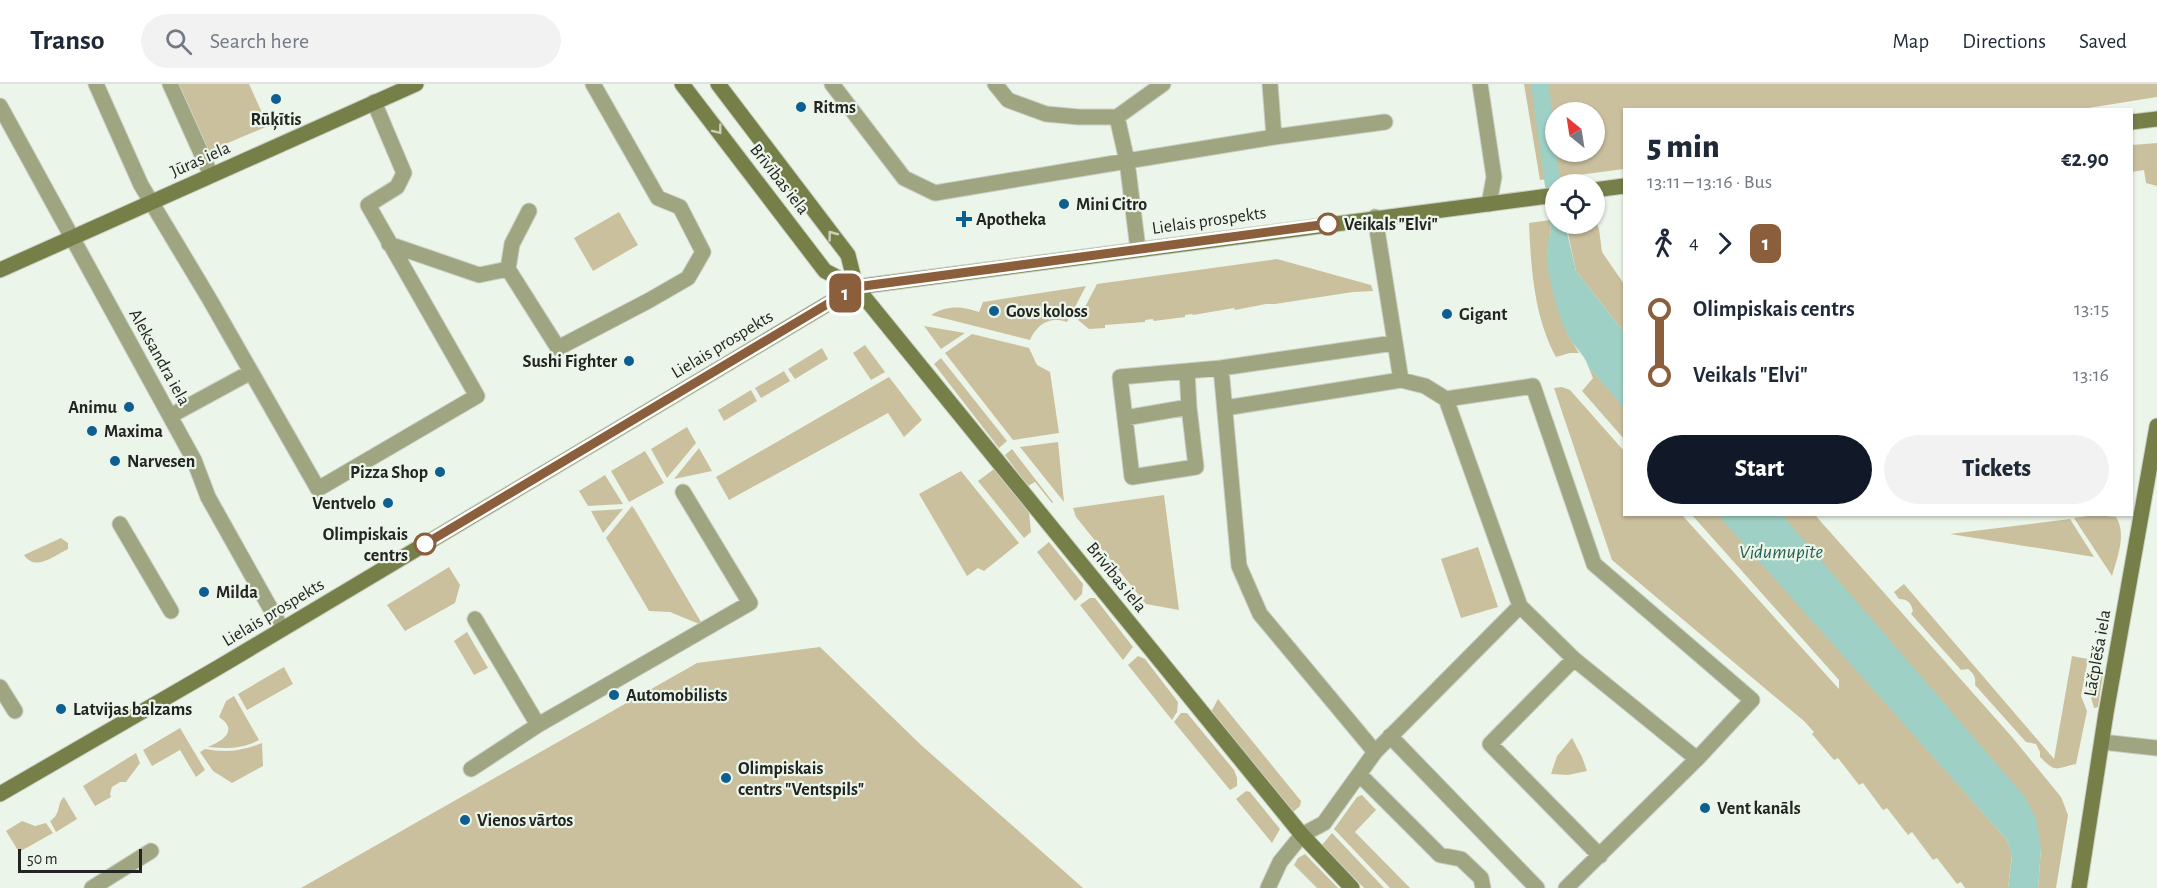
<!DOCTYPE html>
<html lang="en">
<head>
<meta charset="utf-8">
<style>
  :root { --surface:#fff; --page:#f2f2f3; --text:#1f2937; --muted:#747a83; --line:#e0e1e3; --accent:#111827 }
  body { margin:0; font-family:"Alegreya Sans",sans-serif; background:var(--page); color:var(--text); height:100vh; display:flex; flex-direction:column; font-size:22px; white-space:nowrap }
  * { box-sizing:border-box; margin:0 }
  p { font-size:20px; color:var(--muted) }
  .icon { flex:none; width:33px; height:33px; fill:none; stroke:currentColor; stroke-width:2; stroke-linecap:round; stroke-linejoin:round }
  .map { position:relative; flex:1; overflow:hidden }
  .side { position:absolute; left:1623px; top:24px; width:510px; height:408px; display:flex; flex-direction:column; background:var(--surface); border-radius:0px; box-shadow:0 2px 4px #0004 }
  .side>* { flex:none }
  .badge { padding:0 12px; border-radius:9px; font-size:21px; line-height:39px }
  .needle { width:39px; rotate:330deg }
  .tools { position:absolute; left:1545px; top:18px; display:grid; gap:12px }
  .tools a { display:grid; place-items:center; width:60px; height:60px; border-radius:50%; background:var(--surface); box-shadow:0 2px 4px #0004; font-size:30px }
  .scale { position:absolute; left:18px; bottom:15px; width:124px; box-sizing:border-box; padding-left:6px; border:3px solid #222521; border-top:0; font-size:16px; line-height:21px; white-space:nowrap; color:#222521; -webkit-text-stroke:4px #ecf5e9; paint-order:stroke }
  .map>.badge { position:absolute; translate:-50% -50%; box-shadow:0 0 0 3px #fff }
  .legs { display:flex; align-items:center; gap:9px; height:66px; padding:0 24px; font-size:20px }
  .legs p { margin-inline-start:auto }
  .head { display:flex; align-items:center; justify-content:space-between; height:102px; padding:0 24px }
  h1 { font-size:33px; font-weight:800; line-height:45px }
  .cta { display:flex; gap:12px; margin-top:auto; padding:12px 24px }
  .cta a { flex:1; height:69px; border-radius:36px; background:var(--accent); color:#fff; font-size:24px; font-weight:800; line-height:69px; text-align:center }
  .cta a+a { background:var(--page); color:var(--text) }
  ul { padding:0 24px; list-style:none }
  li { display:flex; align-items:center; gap:21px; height:66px; font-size:22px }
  li i { display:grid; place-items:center; width:9px; height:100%; margin:0 8px; background:currentColor }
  li i::after { content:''; width:15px; height:15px; margin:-8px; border:4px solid; border-radius:50%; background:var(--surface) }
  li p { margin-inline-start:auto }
  li:first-child i { background:linear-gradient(#0000 50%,currentColor 0) }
  li:last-child i { background:linear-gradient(currentColor 50%,#0000 0) }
  header { display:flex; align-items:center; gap:36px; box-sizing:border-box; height:84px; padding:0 30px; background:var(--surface); border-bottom:2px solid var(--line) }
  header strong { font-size:28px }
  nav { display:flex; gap:33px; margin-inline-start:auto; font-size:21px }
  .search { width:420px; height:54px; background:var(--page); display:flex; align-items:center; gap:15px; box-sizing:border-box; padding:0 21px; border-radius:33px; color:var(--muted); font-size:22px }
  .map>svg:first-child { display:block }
</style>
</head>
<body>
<header>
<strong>Transo</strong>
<div class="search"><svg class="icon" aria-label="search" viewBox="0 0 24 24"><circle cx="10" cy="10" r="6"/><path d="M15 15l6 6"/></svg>Search here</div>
<nav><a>Map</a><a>Directions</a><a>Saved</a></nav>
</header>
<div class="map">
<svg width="2157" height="804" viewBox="0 0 2157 804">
  <rect width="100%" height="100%" fill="#ecf5e9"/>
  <path fill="#cac09e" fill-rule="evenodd" d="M179,0H249L268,42L209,67Z
    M1524,0H2157V13L2076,26H1624V85L1540,96ZM1556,28H1594V68H1556Z
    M2157,59V102L2146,99L2144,86L2132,88V61Z
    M619,128L638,161L593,187L574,154Z
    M1595,135L1599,145L1602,168L1624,200V248L1576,187L1566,140H1594Z
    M1550,136L1551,146L1547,169L1568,251L1579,269H1570L1556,273C1534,233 1531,184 1529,139Z
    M1277,175L1371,201L1373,207L1353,208L1275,220H1266L1235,226L1234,224L1193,231L1192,230L1185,231V233L1154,237L1153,235L1145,236V238L1105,241V244L1089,245L1078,236L1097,200Z
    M1086,202L1067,238C1050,232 1037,240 1030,256L931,231C947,221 962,222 979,228L983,218Z
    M924,242L965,249L941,265Z
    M972,250L1029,264L1037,281L1050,288L1059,349L1013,356L945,269Z
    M865,261L885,288L871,296L853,269Z
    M822,264L828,275L795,295L788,285Z
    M941,274L1007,357L999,364L934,280Z
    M1588,282L1624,323V355L1582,307L1593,294Z
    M784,287L790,297L761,314L755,304Z
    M889,293L922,336L904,353L888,329L729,416L716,393Z
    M1562,303L1570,306L1624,367V430L1682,431L1839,605V596L1692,431H1720L2007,756L2012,771L2008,804H1965L1961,798L1957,800L1937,774L1933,776L1912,748L1908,751L1887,724L1883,726L1863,699L1859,701L1838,674L1834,676L1812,650L1814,648L1804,637L1612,476L1554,304Z
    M751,306L757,317L724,337L718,326Z
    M687,343L696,359L667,394L651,365Z
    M1058,358L1064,418L1020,363Z
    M699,364L712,387L674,395Z
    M1012,365L1053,418L1052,419L1035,398L1028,402L1005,371Z
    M645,367L664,399L629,418L611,387Z
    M994,385L1029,428L1031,448L1024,454L978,397Z
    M961,387L1019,459L984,487L978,484L967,492L919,410Z
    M605,391L623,420L588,422L579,407Z
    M1164,411L1179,526L1146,520L1076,433L1073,424Z
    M632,422L635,426L701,538L699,540L670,528L649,527L606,454Z
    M623,425L603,449L591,427Z
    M1782,431H1815L2012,653L2061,713L2068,731L2056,804H2038L2041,764Z
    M2095,431L2116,433C2127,450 2117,474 2112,492L2074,434Z
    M2070,435L2094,473L1950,450Z
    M61,454L68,459V465C54,472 35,488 24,471Z
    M1049,458L1083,500L1082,510L1075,517L1037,468Z
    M1478,463L1498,523L1461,534L1441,475Z
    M449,483L460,501L455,519L405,547L387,521Z
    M1904,500L2054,675L2072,572L2088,575L2081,612L2087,627L2076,680C2055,684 2057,690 2040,673V668L2036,660L2026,658L1975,601C1976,593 1974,590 1968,585L1961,586L1911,530L1913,527C1911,519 1908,515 1899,515L1894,508Z
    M1090,514H1095L1133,563L1123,576L1080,521Z
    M467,548L488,584L474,591L454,557Z
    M820,563L921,661L1083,804H301L697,579Z
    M1138,572L1145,575L1178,618L1177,628L1172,636L1128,581Z
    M2092,578H2097L2102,583L2103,590L2098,623L2094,624L2088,603Z
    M284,583L293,600L247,626L238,610Z
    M234,612L259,656C243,665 226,665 208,663C223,657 239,646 219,633L226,617Z
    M1218,615L1301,717L1300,722L1292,729L1211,628Z
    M1181,629H1187L1234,686L1237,694V702L1230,706L1174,638Z
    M180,644L205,686L196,693L180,666L152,682L143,666Z
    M1572,654L1582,673L1587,687L1568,691L1551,690L1557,672Z
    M262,659L263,682L232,699L213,687L200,668L205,665C226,669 242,667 262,659Z
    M136,669L140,679L126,698H120L112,703L110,710L111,713L95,722L83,702Z
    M1246,707L1250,708L1280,745L1272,759L1236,715Z
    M1362,711L1376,726L1355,748L1410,804H1390L1334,745L1357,713Z
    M64,713L77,735L56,748L50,737C62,729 56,720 64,713Z
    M22,737L35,742L46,739L53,749L19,768L6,747Z
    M1332,749L1384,804H1364L1322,761Z
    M1305,770L1338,804H1317L1294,781L1298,774Z"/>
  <path fill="#9fd0c5" d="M1531,0H1549L1556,68L1561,100H1556V140H1565L1576,187L1624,248V324L1588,282C1585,271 1573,262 1568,251C1558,232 1547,190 1547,169C1547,161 1550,153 1551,146Z
    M1718,431H1782L2025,713L2036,734L2041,764L2038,804H2008L2012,772L2007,756Z"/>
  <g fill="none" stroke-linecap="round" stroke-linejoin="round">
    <g stroke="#c8d0c5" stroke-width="17">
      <path id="street" d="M96,0L141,101L210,216L318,405L477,312L368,121L397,103L404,89L374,18
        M170,0L211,91
        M832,0L904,94L935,109L1127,77L1138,165
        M995,0L1008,16L1046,30L1079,33H1117L1127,77L1274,53L1270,0
        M1480,0L1494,93L1489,120
        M0,22L194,376L208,413L282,545
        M1117,33L1163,0
        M1274,53L1385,38
        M1375,133L1401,296
        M389,160L479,191L508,185L558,264L648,217L688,194L703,168L680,123L658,114L593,0
        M508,185L512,160L529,127
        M1221,284L1239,482L1260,530L1375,668
        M1187,287L1189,323
        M1446,315L1520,522L1574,575L1697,675
        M1225,324L1401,296L1425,302L1446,315L1533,302L1594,480L1752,616L1697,675L1566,804
        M170,332L251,288
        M1125,334L1189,323L1196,383L1132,393L1120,293L1221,284L1394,259
        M120,440L171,527
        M475,535L538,641
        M1574,575L1490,660L1600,772
        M0,603L15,627
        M1390,652L1537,804
        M2102,658L2157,664
        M471,685L538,641L750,519L683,408
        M1360,691L1440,771L1461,775L1481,794L1483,804
        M92,804L151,767
        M1268,804L1280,778L1302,751L1324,739L1375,668L1520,522"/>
    </g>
    <g stroke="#c8d0c5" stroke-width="17">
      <path id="secondary" d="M682,0L825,187L856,203L1302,751L1352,804
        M718,0L848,171L856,203
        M2132,38L2157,35
        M1594,106L1624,102
        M0,186L416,0
        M0,710L219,583L856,203L1556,111
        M2079,804L2106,629L2157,342"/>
    </g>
    <use href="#street" stroke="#9ea580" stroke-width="15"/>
    <use href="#secondary" stroke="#777f48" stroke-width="15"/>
  </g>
  <defs><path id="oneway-chevron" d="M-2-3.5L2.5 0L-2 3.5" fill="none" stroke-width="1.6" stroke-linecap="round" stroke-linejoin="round" transform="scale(1.5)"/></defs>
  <g stroke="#c9d2b9">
    <use href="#oneway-chevron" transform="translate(718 46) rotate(52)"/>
    <use href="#oneway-chevron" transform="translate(832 151) rotate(-127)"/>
  </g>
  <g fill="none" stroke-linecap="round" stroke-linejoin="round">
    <g stroke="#fff" stroke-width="14">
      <path id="line-1" d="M425,460L856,203L1328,140"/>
    </g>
    <use href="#line-1" stroke="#8b5e3c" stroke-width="9"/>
  </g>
  <g fill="#0e5e90" stroke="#ecf5e9" stroke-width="2">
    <circle cx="276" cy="15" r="6"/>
    <circle cx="801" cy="23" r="6"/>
    <circle cx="1064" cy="120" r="6"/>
    <path d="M961 126h6v6h6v6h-6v6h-6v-6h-6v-6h6z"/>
    <circle cx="994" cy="227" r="6"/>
    <circle cx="1447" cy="230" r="6"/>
    <circle cx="629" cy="277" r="6"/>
    <circle cx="129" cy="323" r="6"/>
    <circle cx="92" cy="347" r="6"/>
    <circle cx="115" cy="377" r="6"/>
    <circle cx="440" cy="388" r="6"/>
    <circle cx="388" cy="419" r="6"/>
    <circle cx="204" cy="508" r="6"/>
    <circle cx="614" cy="611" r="6"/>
    <circle cx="61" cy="625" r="6"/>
    <circle cx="726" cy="694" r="6"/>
    <circle cx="1705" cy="724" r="6"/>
    <circle cx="465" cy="736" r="6"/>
  </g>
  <g fill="#fff" stroke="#8b5e3c" stroke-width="3">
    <circle cx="1328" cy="140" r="10"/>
    <circle cx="425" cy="460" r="10"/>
  </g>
  <g text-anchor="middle" stroke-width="4.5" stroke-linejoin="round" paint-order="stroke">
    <g font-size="18" font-weight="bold" fill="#222521" stroke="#ecf5e9" text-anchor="start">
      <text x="813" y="29">Ritms</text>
      <text x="276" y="41" text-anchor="middle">Rūķītis</text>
      <text x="1076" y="126">Mini Citro</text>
      <text x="976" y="141">Apotheka</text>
      <text x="1006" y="233">Govs koloss</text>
      <text x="1459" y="236">Gigant</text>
      <text x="617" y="283" text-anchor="end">Sushi Fighter</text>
      <text x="117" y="329" text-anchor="end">Animu</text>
      <text x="104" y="353">Maxima</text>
      <text x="127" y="383">Narvesen</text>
      <text x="428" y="394" text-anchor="end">Pizza Shop</text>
      <text x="376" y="425" text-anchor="end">Ventvelo</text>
      <text x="216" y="514">Milda</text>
      <text x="626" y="617">Automobilists</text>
      <text x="73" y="631">Latvijas balzams</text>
      <text x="738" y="690">Olimpiskais<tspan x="738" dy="21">centrs "Ventspils"</tspan></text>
      <text x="1717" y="730">Vent kanāls</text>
      <text x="477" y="742">Vienos vārtos</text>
    </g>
    <g font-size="18" fill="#222521" stroke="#ecf5e9">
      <text transform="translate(200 75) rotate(-24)" y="6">Jūras iela</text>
      <text transform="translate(780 95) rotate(52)" y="6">Brīvības iela</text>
      <text transform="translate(1209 136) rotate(-8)" y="6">Lielais prospekts</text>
      <text transform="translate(722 260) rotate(-31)" y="6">Lielais prospekts</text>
      <text transform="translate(160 273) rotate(61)" y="6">Aleksandra iela</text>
      <text transform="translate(1117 493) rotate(51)" y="6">Brīvības iela</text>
      <text transform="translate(273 528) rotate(-31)" y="6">Lielais prospekts</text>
      <text transform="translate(2097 569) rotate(-80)" y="6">Lāčplēša iela</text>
    </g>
    <g font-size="18" font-weight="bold" fill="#222521" stroke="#ecf5e9" text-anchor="start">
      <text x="1344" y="146">Veikals "Elvi"</text>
      <text x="408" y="456" text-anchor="end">Olimpiskais<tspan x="408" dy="21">centrs</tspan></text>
    </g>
    <g font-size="20" font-style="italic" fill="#216156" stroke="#ecf5e9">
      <text x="1781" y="474">Vidumupīte</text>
    </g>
  </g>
</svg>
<div class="tools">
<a><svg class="needle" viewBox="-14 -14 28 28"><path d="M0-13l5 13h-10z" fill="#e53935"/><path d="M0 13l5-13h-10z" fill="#747a83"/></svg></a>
<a><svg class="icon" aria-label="locate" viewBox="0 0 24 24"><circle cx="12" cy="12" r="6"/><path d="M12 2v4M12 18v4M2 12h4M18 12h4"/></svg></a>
</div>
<div class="scale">50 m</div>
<b class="badge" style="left:845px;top:209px;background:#8b5e3c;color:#fff">1</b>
<section class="side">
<div class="head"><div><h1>5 min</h1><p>13:11 – 13:16 · Bus</p></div><b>€2.90</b></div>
<div class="legs"><svg class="icon" aria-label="walk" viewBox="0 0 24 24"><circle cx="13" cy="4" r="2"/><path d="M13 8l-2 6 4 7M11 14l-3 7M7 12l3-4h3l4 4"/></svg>4<svg class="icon" aria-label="forward" viewBox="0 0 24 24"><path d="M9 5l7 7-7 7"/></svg><b class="badge" style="background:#8b5e3c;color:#fff">1</b></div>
<ul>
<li><i style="color:#8b5e3c"></i><b>Olimpiskais centrs</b><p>13:15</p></li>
<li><i style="color:#8b5e3c"></i><b>Veikals &quot;Elvi&quot;</b><p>13:16</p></li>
</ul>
<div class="cta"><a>Start</a><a>Tickets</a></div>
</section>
</div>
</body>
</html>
